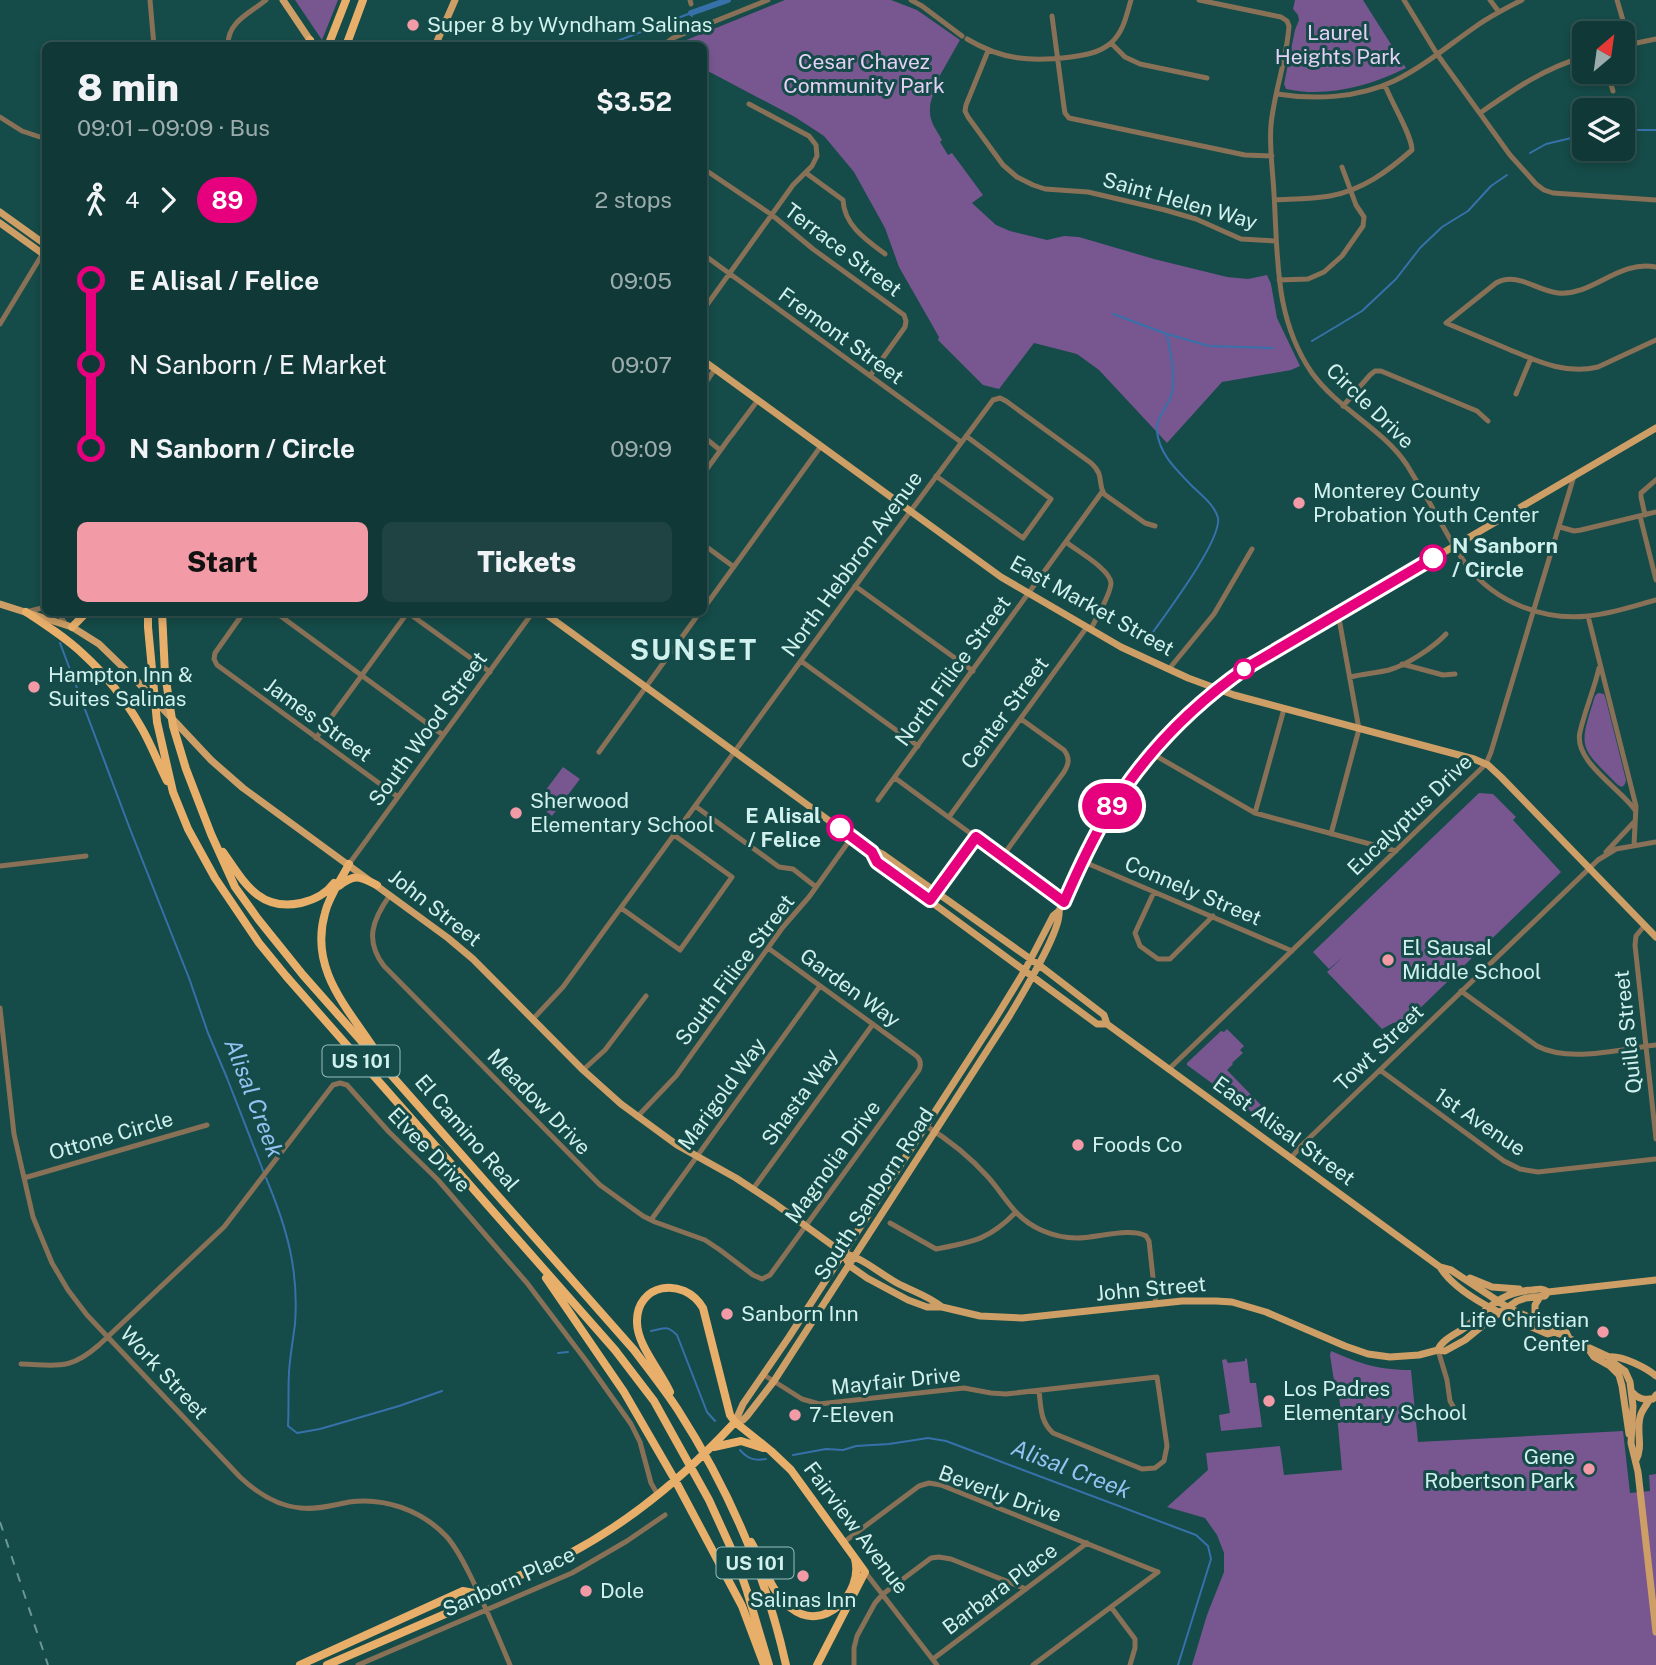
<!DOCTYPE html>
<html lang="en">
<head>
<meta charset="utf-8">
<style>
  :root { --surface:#103836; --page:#1e4342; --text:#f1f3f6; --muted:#9cacad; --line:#305251; --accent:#f39aa7 }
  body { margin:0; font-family:"Public Sans",sans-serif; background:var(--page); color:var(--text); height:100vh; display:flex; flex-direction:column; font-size:26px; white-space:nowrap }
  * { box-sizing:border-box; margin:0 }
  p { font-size:23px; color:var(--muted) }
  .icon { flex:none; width:38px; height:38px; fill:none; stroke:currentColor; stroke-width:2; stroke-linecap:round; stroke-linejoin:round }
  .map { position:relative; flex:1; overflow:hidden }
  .sheet { position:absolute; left:42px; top:42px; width:665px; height:574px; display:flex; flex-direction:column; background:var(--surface); border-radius:10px; box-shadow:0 4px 10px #0003,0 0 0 2px var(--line) }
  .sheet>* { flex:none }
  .badge { padding:0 14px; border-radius:23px; font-size:24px; line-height:46px }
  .needle { width:46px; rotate:29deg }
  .controls { position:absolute; left:1572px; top:21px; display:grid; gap:14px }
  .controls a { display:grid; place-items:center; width:63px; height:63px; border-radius:10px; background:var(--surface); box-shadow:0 4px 10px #0003,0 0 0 2px var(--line); font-size:35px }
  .map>.badge { position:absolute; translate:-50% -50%; box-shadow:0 0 0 4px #fff }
  .legs { display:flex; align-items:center; gap:10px; height:77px; padding:0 35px; font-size:23px }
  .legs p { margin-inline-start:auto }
  .headline { display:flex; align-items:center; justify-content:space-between; height:119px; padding:0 35px }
  h1 { font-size:38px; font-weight:800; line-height:52px }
  .cta { display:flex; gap:14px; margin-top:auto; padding:14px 35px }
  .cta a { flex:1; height:80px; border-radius:10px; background:var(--accent); color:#111; font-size:28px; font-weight:800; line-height:80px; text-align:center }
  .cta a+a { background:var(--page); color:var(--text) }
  ul { padding:0 35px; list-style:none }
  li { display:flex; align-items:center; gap:24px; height:84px; font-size:26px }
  li i { display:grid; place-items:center; width:10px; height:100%; margin:0 9px; background:currentColor }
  li i::after { content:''; width:18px; height:18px; margin:-9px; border:5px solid; border-radius:50%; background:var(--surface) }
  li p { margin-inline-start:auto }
  li:first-child i { background:linear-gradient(#0000 50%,currentColor 0) }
  li:last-child i { background:linear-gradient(currentColor 50%,#0000 0) }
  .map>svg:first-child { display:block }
</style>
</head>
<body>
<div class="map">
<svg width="1656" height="1665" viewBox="0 0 1656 1665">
  <rect width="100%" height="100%" fill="#154b48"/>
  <path fill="#785690" d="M295,0H338L322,40Z
    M785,0H891L917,10L960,40L939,77L940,78C936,89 929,100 930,112C930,122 937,131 942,140L940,142L948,155L952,153L983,195L972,203L996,225L1010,231L1047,240L1064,236L1079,237L1154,259L1227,277L1248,279L1267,275L1271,284L1277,318L1300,366L1291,370L1222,382L1167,443L1099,370L1077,354L1034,343L999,389L983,385L938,340L939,337L899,267L885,228L854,172L824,136L795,117L704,69V46L674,45Z
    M1295,0H1363L1406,68C1370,86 1326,98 1286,89L1284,84L1295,30L1299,20L1298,15L1293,9Z
    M1598,693L1604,694L1606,700L1626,780L1625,784L1622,787L1618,785C1579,746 1578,750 1595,696Z
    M563,767L580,779L552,816L536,803Z
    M1479,793L1493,794L1516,817L1513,820L1561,872L1412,1016L1405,1021L1393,1023L1382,1029L1327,972L1343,957L1329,969L1313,952Z
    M1227,1029L1244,1046L1240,1050L1243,1053L1232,1063L1233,1064L1227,1070L1287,1132H1295L1300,1136L1294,1141H1291L1187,1065V1063L1221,1031L1224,1032Z
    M1331,1351C1361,1364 1379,1370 1411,1370L1418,1442L1623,1431L1630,1493L1650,1491L1649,1475L1656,1474V1665H1192L1207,1615L1224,1572V1553L1217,1535L1205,1518L1167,1507L1208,1470L1206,1453L1280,1446L1284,1475L1342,1470L1337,1415L1341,1412L1338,1389L1334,1381L1330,1355Z
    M1245,1358L1247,1359L1250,1383H1256L1262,1427L1221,1431L1219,1415L1230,1413L1222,1360L1226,1359L1228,1363L1245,1361Z"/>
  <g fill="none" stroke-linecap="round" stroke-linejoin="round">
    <path stroke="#3771aa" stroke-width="2" d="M604,46L691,13L692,16
      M1622,130H1656
      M1530,153L1546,144L1584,135
      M1113,314L1167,334L1209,346L1273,348
      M1312,341L1362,311L1396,279L1420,248L1442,227L1468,211L1491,186L1507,175
      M1146,642C1161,620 1222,541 1218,518C1215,505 1200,494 1191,485C1176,469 1160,455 1157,432C1155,418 1169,406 1172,393C1176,373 1170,353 1167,334
      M60,643L130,829L189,978L208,1033L227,1078L264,1173
      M266,1178C287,1228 299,1270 295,1324C293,1340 290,1356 289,1372C288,1390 289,1408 288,1426L297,1433L320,1429L399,1406L442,1391
      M651,1331C664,1329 666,1324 677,1335L707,1412L715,1421
      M558,1353L568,1352
      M740,1450C748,1459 754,1461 766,1459
      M793,1455L826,1449L843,1450L856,1446L889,1444L928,1438L946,1441L1196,1535L1208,1546L1211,1559L1178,1665"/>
    <path stroke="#3771aa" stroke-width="6" d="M691,13L728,0"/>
    <path stroke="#887156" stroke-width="5" d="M150,0L154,46
      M690,0L691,4
      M911,0L922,6L962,36
      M1199,0L1281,17L1287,21L1289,26C1287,59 1274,92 1271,125C1269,147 1273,172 1274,194C1278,257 1274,318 1312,373C1338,409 1382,428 1407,465C1417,482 1428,499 1437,516C1447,533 1456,551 1468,567C1496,602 1543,621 1588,616C1611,614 1634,606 1656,600
      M1404,0L1437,54L1510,155L1536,184L1544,190L1553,193L1656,200
      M1490,0L1499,12
      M1617,0L1630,44
      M1052,16L1064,107L1065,113L1069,118L1245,155L1272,156
      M967,39C1002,60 1031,62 1071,57C1085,55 1099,53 1111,43C1124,31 1126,16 1131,0
      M1111,43L1125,57L1140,64L1207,78
      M228,46C227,22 250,13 266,0
      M662,46L673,38L768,0
      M1622,46L1656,39
      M988,51L966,105L965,111L968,117L1003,165L1017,177L1033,185L1045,189L1088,192L1165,210L1196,219L1241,239L1276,241
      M1607,72L1613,91
      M1277,94C1315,100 1358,98 1394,81C1423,67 1449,45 1475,27C1490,16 1506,8 1522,0
      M1480,113C1513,90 1544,68 1584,57
      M0,117L22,131L46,139
      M704,169L772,215L813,249L904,315L906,321L905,327L870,376
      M806,173L843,200C844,225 866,240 885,254
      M1275,200C1293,199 1312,199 1330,196C1363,190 1388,171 1412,150C1412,135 1391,102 1385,85
      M704,255L961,442
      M1656,267C1617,260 1594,296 1558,293C1537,291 1517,271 1496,283L1446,323C1467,332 1487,340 1508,349C1537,361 1565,375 1598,367L1656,340
      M1279,280L1308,279L1324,272L1342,256L1363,226L1364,217L1356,205L1342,167
      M704,309L793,185L812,166L817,156L816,145L809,136L749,104
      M0,324L46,248
      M704,385L715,369
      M1516,394L1531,358
      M1343,406L1370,375L1375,371H1381L1477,411L1488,421
      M731,436L758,400
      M704,437L720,450
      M704,473L730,437
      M936,476L1023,538L1051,499L966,436
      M1645,515L1641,497V493L1656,480
      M1640,516L1656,580
      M1560,527L1574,531L1581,530L1656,512
      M1066,542C1077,551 1110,569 1111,583C1111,594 1096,618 1091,629
      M704,545L734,567
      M855,586L973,671
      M704,608L821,446
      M26,612L46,607
      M59,612L60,616L67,626
      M244,612L215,653L214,659L217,665L398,797
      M275,612L443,735
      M407,612L490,672
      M1588,616L1636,806L1634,845
      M801,661L918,746
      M1402,664L1443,675L1455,674
      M1599,668C1594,690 1585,710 1580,732C1573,761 1620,788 1635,810
      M1169,669L1214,614L1252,549
      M1350,677C1363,674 1376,673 1389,670C1407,665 1434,647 1446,634
      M316,738L408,612
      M599,752L700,612
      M1151,753L1255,813L1396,851
      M895,778L1064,902
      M878,800L1102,492
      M695,806L779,867L793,869L816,887
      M1255,813L1284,709
      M949,817L1087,627
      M1331,834L1359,729L1338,613
      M1606,852L1635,821
      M1002,857L1064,772C1069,764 1070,758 1064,750L1021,719
      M1082,861L1292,951
      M349,864L533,612
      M0,866L86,856
      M1154,892L1135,933L1140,946L1158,959H1170L1213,916
      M390,895C373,919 364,940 384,966L600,1185L643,1216L655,1222L705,1240L720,1250L753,1275L762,1279L770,1275L919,1070C922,1063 920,1058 914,1054L768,948
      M930,900L976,837
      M621,908L680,950L732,877L674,835
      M1645,925L1636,936L1635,945L1656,1139
      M1461,991L1537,1046C1569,1063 1621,1049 1656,1045
      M0,1008L14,1134L33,1217L52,1263L68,1290L87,1315L240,1477C257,1493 277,1506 301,1508C317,1510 333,1505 349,1502C384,1497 421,1510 446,1536C457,1548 464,1563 471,1577C485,1606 498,1636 510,1665
      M533,1019L563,987L878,555L993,400L1000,398L1006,401L1091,463C1105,476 1097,481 1104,494L1145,523L1155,526
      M1170,1068L1486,764L1491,752L1574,476
      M583,1070L605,1050L646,996
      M1380,1070L1504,1161L1520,1169L1538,1172L1656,1159
      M637,1117L676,1076L783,927L809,897L852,837
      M926,1126C949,1140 970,1157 988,1177C1006,1197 1014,1218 1041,1230C1052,1235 1065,1238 1077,1238C1096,1238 1131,1227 1146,1236L1149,1241L1156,1305
      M1291,1158L1300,1147L1598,860L1616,849L1656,842
      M24,1178L207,1125
      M753,1189L873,1024
      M651,1220L820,986
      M890,1223L936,1249C972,1242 989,1240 1016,1212
      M1438,1350L1447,1380L1450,1401L1458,1415
      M21,1364C58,1365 69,1371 99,1345L224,1227L333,1085L340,1083L347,1085L389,1132L438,1180L527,1283L587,1362L631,1424L640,1442L651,1483L658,1495
      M764,1375L802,1399L819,1404L964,1388L991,1393L1006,1394L1157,1377L1167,1446L1164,1461L1155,1468L1142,1469L1053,1433C1040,1421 1041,1407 1039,1391
      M844,1542L919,1486L929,1483L941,1485L1158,1572
      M865,1572L937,1665
      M1111,1607L1135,1639V1648L1130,1665
      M933,1659L1087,1543
      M358,1665L572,1573L627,1541L665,1515
      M854,1665V1648L857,1636L875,1603L883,1594L931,1558L939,1557L951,1559L1026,1589
      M1033,1665L1158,1572"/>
    <path stroke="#cd9e65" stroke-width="7" d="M283,0L314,46
      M435,46L455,0
      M0,212L46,245
      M0,223L46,256
      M704,361L1001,577L1121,647L1188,678L1234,695L1474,759L1488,765L1501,777L1656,937
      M0,604L72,627L99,644L133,677L211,760L243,788L448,938L473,959L583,1070L621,1104L677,1145L736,1178L774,1203L843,1253C863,1258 879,1273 897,1283C912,1291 929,1296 942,1307
      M543,612L872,852H878L884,855L1039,965L1104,1015L1107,1024L1440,1267L1451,1270L1507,1307L1550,1327L1555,1332L1609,1357L1611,1361L1625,1371L1630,1382L1633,1406L1631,1443L1638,1472L1656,1632
      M872,852L877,862L1097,1024H1107
      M843,1253L850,1266L867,1278L908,1300L927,1307H942L980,1316L1022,1318L1182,1301H1216L1232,1302L1266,1312L1345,1346L1368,1354L1390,1357L1419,1355L1438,1350L1445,1351L1465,1340L1492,1318L1517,1301L1526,1298L1545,1296L1548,1292
      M1440,1267C1459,1298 1515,1320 1548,1334L1555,1332
      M1470,1278L1492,1287L1519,1289
      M1540,1297L1535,1305V1314L1564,1328L1569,1338
      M1587,1347L1594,1357L1610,1366L1619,1375L1622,1386L1629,1434
      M1438,1350C1442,1339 1457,1334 1467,1326C1490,1307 1501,1292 1532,1290C1539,1289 1542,1288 1548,1292L1656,1280
      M1609,1357C1621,1355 1647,1368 1656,1376
      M1632,1392C1638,1399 1644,1400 1653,1399L1656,1395
      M735,1422L743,1404L789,1337L995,1019L1025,970L1053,916L1059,911C1075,879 1088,846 1107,815C1142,757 1190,707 1246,668L1656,428
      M735,1422L743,1420L747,1416L774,1381L1010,1015C1021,996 1062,930 1059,911
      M1636,1460C1644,1446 1635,1429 1641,1414C1643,1409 1647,1404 1650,1399"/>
    <path stroke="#e8af6b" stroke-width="8" d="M307,46L310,40
      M328,46L346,0
      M346,46L363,0
      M26,612C46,625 66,638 83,654C105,674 126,701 141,727C151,744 158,763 167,781
      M148,612V627L157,722L173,792L188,829L215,878L259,943L286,976L615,1350L654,1401L709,1500L735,1557L747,1591L769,1665
      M162,612L165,674L173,726L186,769L211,834L235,887L258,919L303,975L634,1350C649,1370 665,1390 678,1410C728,1488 766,1575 786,1665
      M72,627L87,612
      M223,852C244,882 259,912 301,903C314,900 326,894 334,883
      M349,864C341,880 329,896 325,913C309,969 347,1007 375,1050
      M339,886C355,873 360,877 377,885
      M546,1278L624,1392L675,1480L742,1606L763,1662
      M670,1392C660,1370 637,1345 637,1322C636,1284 683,1275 703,1308L730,1415L735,1422L771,1451L791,1470L865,1572L817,1665
      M714,1447L741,1441L763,1448
      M751,1542C764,1564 770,1592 791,1608C823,1634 864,1593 855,1559
      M300,1665L463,1591L479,1594
      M327,1665L466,1605C495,1581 534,1572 567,1555C630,1522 687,1474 735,1422"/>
    <path stroke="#6b9794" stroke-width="2" stroke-dasharray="9 9" stroke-linecap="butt" d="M0,1522L48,1665"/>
  </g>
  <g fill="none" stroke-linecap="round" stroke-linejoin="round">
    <g stroke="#fff" stroke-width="16">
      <path id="line-1" d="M840,828L872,852L877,862L930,900L976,837L1064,902C1077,872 1090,843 1107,815C1142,757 1190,707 1246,668L1433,558"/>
    </g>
    <use href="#line-1" stroke="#e6007e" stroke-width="10"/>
  </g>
  <g fill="#f39aa7" stroke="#154b48" stroke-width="2.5">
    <circle cx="413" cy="25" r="7"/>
    <circle cx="1299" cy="503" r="7"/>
    <circle cx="34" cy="687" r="7"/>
    <circle cx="516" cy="813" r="7"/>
    <circle cx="1388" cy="960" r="7"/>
    <circle cx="1078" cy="1145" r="7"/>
    <circle cx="727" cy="1314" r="7"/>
    <circle cx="1603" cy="1332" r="7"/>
    <circle cx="1269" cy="1401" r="7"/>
    <circle cx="795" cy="1415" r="7"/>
    <circle cx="1589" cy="1469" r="7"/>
    <circle cx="803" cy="1576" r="7"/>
    <circle cx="586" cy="1591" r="7"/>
  </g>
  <g fill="#fff" stroke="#e6007e" stroke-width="3.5">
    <circle cx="1433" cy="558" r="12"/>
    <circle cx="1244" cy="669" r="9"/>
    <circle cx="840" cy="828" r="12"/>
  </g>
  <g text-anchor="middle" stroke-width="6" stroke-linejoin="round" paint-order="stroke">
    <g fill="#154b48" stroke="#98bfbc" stroke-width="2">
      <rect x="322.5" y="1045.5" width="77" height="31" rx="5"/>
      <rect x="716.5" y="1547.5" width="77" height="31" rx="5"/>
    </g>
    <g font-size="19" font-weight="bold" fill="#d0f1ee">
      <text x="361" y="1068">US 101</text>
      <text x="755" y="1570">US 101</text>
    </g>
    <g font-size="21" fill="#d0f1ee" stroke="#154b48" text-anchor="start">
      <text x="427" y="32">Super 8 by Wyndham Salinas</text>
      <text x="1313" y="498">Monterey County<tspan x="1313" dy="24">Probation Youth Center</tspan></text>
      <text x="48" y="682">Hampton Inn &amp;<tspan x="48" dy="24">Suites Salinas</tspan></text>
      <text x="530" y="808">Sherwood<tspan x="530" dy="24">Elementary School</tspan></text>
      <text x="1402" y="955">El Sausal<tspan x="1402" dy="24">Middle School</tspan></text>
      <text x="1092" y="1152">Foods Co</text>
      <text x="741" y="1321">Sanborn Inn</text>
      <text x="1589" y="1327" text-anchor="end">Life Christian<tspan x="1589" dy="24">Center</tspan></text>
      <text x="1283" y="1396">Los Padres<tspan x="1283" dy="24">Elementary School</tspan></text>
      <text x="809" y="1422">7-Eleven</text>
      <text x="1575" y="1464" text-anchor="end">Gene<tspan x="1575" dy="24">Robertson Park</tspan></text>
      <text x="600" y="1598">Dole</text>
      <text x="803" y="1607" text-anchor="middle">Salinas Inn</text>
    </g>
    <g font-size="21" fill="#e5d0f6" stroke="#154b48">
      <text x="1338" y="40">Laurel<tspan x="1338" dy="24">Heights Park</tspan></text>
      <text x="864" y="69">Cesar Chavez<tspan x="864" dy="24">Community Park</tspan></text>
    </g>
    <g font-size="21" fill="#d0f1ee" stroke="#154b48">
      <text transform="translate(1180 201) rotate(16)" y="7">Saint Helen Way</text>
      <text transform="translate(843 250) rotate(37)" y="7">Terrace Street</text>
      <text transform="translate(841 336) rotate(36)" y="7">Fremont Street</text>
      <text transform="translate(1370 406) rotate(44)" y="7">Circle Drive</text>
      <text transform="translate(852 564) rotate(-54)" y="7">North Hebbron Avenue</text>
      <text transform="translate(1092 606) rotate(29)" y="7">East Market Street</text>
      <text transform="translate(953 671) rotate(-54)" y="7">North Filice Street</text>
      <text transform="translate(1005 713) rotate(-54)" y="7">Center Street</text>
      <text transform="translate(318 720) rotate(36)" y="7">James Street</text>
      <text transform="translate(428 729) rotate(-54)" y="7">South Wood Street</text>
      <text transform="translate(1410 815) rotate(-44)" y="7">Eucalyptus Drive</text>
      <text transform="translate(1193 891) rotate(23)" y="7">Connely Street</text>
      <text transform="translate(435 908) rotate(38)" y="7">John Street</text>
      <text transform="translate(735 970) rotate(-53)" y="7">South Filice Street</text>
      <text transform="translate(850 988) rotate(36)" y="7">Garden Way</text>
      <text transform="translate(1628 1032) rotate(-96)" y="7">Quilla Street</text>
      <text transform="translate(1379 1048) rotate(-44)" y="7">Towt Street</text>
      <text transform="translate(722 1094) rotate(-54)" y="7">Marigold Way</text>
      <text transform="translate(800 1097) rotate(-54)" y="7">Shasta Way</text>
      <text transform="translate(539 1102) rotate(46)" y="7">Meadow Drive</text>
      <text transform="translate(1480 1122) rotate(34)" y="7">1st Avenue</text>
      <text transform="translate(1284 1131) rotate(36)" y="7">East Alisal Street</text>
      <text transform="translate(467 1133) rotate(49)" y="7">El Camino Real</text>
      <text transform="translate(111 1136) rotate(-16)" y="7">Ottone Circle</text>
      <text transform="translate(429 1150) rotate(46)" y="7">Elvee Drive</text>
      <text transform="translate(833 1162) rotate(-54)" y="7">Magnolia Drive</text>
      <text transform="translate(874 1194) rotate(-57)" y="7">South Sanborn Road</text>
      <text transform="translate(1151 1289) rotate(-5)" y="7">John Street</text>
      <text transform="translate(164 1373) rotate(47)" y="7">Work Street</text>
      <text transform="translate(896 1381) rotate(-6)" y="7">Mayfair Drive</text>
      <text transform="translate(1000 1494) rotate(20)" y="7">Beverly Drive</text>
      <text transform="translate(856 1528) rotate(53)" y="7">Fairview Avenue</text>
      <text transform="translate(509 1582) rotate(-24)" y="7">Sanborn Place</text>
      <text transform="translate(1000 1589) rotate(-37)" y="7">Barbara Place</text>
    </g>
    <g font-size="21" font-weight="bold" fill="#d0f1ee" stroke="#154b48" text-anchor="start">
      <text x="1452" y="553">N Sanborn<tspan x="1452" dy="24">/ Circle</tspan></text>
      <text x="821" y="823" text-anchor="end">E Alisal<tspan x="821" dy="24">/ Felice</tspan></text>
    </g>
    <g font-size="23" font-style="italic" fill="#95c2f2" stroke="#154b48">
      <text transform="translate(254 1098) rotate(69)" y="8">Alisal Creek</text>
      <text transform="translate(1071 1469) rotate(21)" y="8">Alisal Creek</text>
    </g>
    <g font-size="28" font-weight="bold" letter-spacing="2" fill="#d0f1ee" stroke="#154b48">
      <text x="694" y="660">SUNSET</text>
    </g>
  </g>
</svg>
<div class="controls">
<a><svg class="needle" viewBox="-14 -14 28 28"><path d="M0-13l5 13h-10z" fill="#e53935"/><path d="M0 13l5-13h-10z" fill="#9cacad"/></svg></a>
<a><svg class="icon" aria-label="layers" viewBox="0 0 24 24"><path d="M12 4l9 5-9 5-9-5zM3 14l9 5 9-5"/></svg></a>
</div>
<b class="badge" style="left:1112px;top:806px;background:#e6007e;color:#fff">89</b>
<section class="sheet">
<div class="headline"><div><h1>8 min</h1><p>09:01 – 09:09 · Bus</p></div><b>$3.52</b></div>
<div class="legs"><svg class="icon" aria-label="walk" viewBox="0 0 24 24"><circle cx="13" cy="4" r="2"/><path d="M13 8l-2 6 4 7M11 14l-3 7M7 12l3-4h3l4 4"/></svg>4<svg class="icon" aria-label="forward" viewBox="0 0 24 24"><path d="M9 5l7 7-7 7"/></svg><b class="badge" style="background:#e6007e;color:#fff">89</b><p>2 stops</p></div>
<ul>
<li><i style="color:#e6007e"></i><b>E Alisal / Felice</b><p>09:05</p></li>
<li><i style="color:#e6007e"></i><span>N Sanborn / E Market</span><p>09:07</p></li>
<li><i style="color:#e6007e"></i><b>N Sanborn / Circle</b><p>09:09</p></li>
</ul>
<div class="cta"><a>Start</a><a>Tickets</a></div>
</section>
</div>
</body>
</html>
